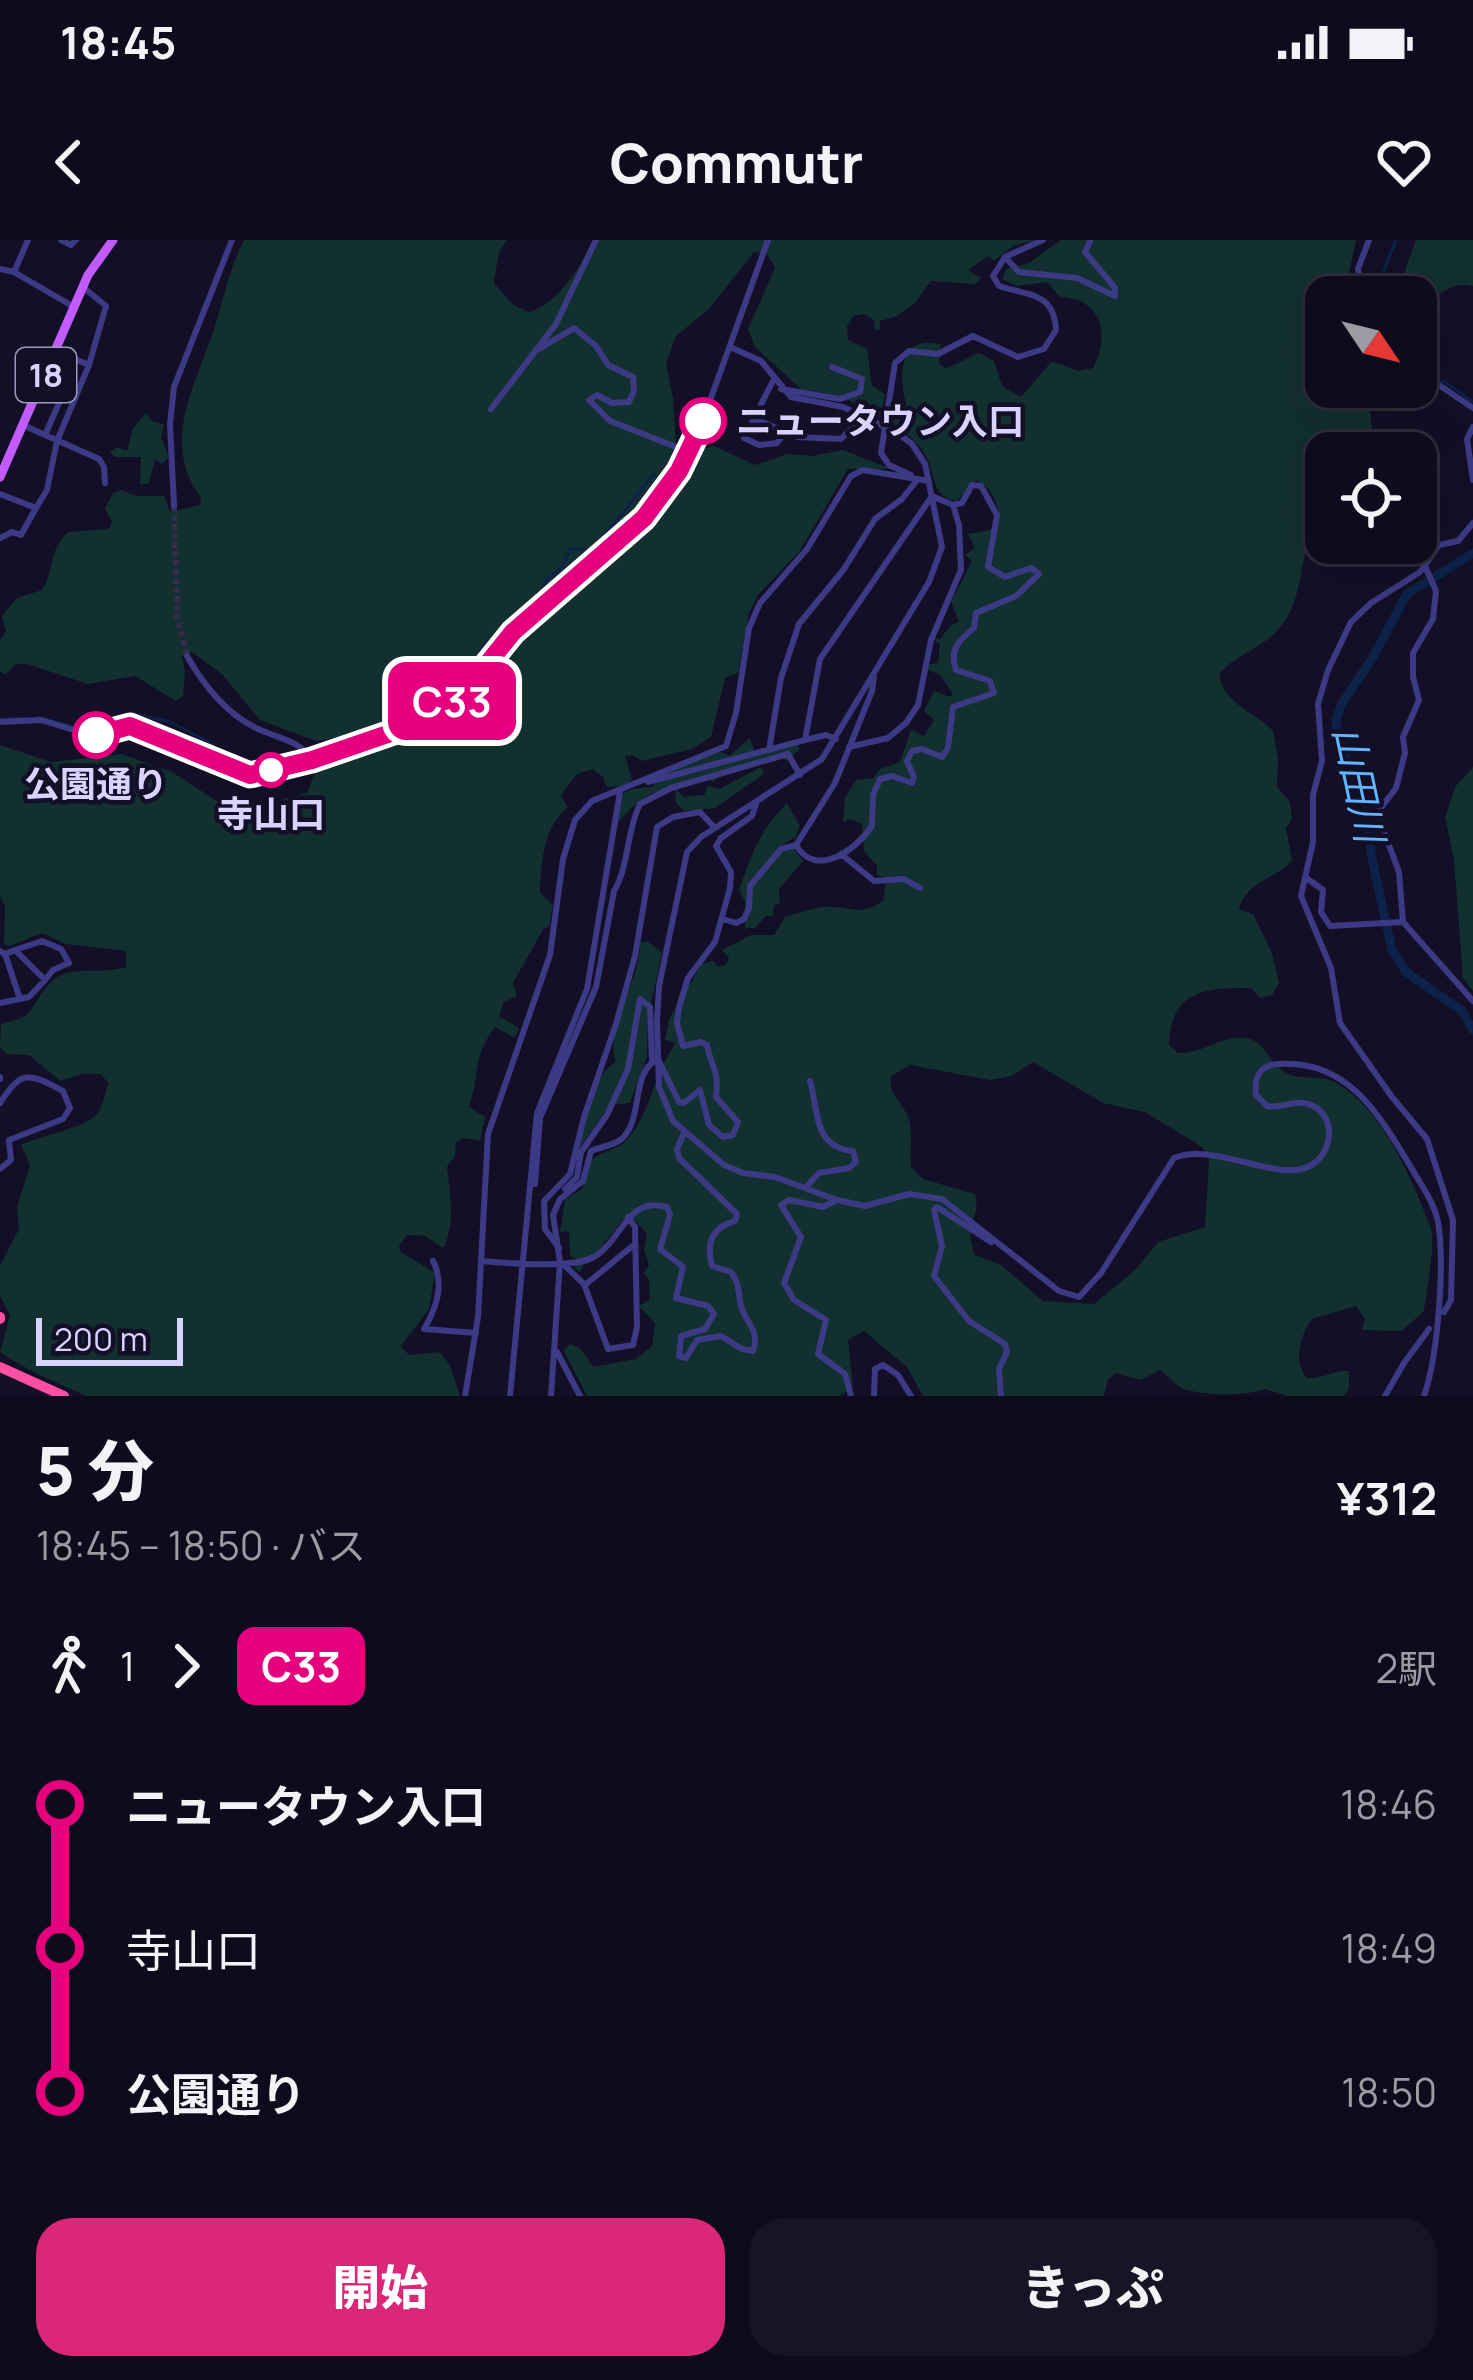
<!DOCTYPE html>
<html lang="ja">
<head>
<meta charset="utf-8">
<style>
  :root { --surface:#0e0b1c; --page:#171425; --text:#f1f3f6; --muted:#9b9ba3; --line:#2e2b3b; --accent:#db2777 }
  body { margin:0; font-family:Manrope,"Noto Sans JP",sans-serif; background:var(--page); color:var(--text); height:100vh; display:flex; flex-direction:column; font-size:45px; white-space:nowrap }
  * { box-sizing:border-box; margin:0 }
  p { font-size:39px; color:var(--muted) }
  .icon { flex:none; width:66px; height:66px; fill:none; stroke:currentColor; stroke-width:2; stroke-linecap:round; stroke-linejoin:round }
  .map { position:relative; height:1156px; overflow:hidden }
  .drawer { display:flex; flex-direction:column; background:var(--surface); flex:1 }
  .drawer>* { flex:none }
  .badge { padding:0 24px; border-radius:18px; font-size:42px; line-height:78px }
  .needle { width:78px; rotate:125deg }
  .buttons { position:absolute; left:1305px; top:36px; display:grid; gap:24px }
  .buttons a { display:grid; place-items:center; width:132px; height:132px; border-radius:24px; background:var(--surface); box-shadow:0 12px 48px #0002,0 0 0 3px var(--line); font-size:60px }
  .scale { position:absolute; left:36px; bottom:30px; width:147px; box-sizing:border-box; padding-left:12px; border:6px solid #d9d4ff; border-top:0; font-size:33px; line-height:42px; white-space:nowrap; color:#d9d4ff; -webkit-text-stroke:9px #130f26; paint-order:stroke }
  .map>.badge { position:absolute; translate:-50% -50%; box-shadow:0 0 0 6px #fff }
  .legs { display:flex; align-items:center; gap:18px; height:132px; padding:0 36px; font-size:39px }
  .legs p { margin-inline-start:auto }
  .overview { display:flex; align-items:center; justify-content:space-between; height:204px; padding:0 36px }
  h1 { font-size:66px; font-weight:800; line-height:90px }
  .cta { display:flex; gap:24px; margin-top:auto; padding:24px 36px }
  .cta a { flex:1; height:138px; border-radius:36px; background:var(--accent); color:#fff; font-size:48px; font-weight:800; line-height:138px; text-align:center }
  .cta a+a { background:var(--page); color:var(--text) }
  ul { padding:0 36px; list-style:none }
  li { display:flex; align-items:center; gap:42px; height:144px; font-size:45px }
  li i { display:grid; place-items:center; width:18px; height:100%; margin:0 15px; background:currentColor }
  li i::after { content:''; width:30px; height:30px; margin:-15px; border:9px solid; border-radius:50%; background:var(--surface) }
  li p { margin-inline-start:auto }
  li:first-child i { background:linear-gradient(#0000 50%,currentColor 0) }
  li:last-child i { background:linear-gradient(currentColor 50%,#0000 0) }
  .status { display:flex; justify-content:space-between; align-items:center; height:84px; padding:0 60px; background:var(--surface); direction:ltr }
  .status svg { height:33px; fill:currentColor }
  header { display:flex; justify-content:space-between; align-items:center; height:156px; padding:0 36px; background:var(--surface); font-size:54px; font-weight:800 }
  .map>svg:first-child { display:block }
</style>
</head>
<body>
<div class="status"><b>18:45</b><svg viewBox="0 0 49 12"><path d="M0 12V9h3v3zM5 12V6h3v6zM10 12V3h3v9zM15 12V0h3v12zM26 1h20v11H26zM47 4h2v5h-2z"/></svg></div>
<header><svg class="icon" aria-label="back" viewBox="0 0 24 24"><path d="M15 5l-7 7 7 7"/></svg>Commutr<svg class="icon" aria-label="heart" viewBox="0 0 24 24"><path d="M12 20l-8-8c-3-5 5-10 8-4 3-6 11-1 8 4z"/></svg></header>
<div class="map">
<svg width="1473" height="1156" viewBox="0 0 1473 1156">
  <rect width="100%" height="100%" fill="#130f26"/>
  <path fill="#12302f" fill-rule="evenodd" d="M244,0H507L499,12L494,43L512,64L529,72C561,63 578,25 596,0H1035L1013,6L994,21L988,16L968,30L981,38L976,44L931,41L914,64L895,77L880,81V90H875L874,80L864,74L853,76L847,87L848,100L867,109L872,146L885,154L881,178L841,156L801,149L755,107L748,89L775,28L767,14L754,12L709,69L676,96L666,124L673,158L676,203L683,216L690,220L699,210L714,206L755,225L788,214L812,216L843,210L891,229H848L799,312L758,355L749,373L738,433L725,438L711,497L692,509L642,521L633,515L625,516L632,540L624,546L607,547L603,537L593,529L577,534L561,555L568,568C543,586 541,624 540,653L553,665L549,687L544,688L513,743L517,756L504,762L499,776L519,788L515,798L495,787C470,822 481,833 469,867L485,877L480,901L463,898L456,902L455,916L447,927C450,952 456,986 443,1008L425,996L407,995L399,1006L401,1012L435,1033L429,1069L401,1106L409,1115L440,1112L450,1125L460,1156H86C56,1142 27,1131 0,1112L10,1076L0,1056V1026L19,989L17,967L30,925L21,905C39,896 89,887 98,873C103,864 106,852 108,843L101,834H82L60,841L29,815L6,814L0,807L1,784C9,781 22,780 28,773C39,761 44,744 59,736C75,727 104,734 126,727V711L66,704L42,693L10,706L4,704L5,667L0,656V505L51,522L122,514L172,532L215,560L250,569L308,552L314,534L368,513L372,502L362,495L316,501L260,480L222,434L192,412L182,416L185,433L183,456L176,461L135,436L88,444L27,424H16L5,435L0,431V401L6,391L2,376L17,358L42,350C56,327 47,313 68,292L109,289L112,282L105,269L113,253L121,250L136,256H164L170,272L200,265L201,258C160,202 195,147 214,89C224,58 229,29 244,0Z
    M1061,0H1356L1344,57H1326V147H1368L1374,213H1326V276L1312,287C1299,322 1304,366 1274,394C1258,409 1234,417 1220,433C1219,461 1256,473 1273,491L1278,519L1277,547L1290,562L1292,579L1286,588L1292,621C1275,639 1246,642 1239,669L1253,674L1272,713L1279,743L1272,755L1260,758L1251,748C1206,748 1171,749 1169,805L1178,813C1202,815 1224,792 1250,799C1266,804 1270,824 1283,831C1299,842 1318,833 1336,843C1383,869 1413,941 1431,989C1436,1003 1426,1053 1424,1071L1402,1091L1362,1090L1365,1079L1356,1066L1312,1079C1300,1095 1293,1122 1307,1138C1323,1139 1333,1130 1349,1131V1148L1344,1156H1288L1265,1149C1246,1156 1205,1156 1184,1149C1175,1145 1168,1136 1160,1130L1141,1140L1116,1133L1108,1139L1104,1156H923L907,1127L864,1091L848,1100L853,1148L839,1156H587L564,1111L570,1104L581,1109L593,1127L636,1119L652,1106L655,1083L639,1066L650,1059L649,1040L644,1032L649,1025L644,1010L647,994L632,977L622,981L600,1008L601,1016L583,1026L580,1032L574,1027L580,1021L570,1016L569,991L560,992L565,959L582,949L591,920C602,911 617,910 626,901C651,874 654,832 676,803L665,800L669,779L702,724L713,721L718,727L726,725L729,718L722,710L751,695H774L785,677C796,674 813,668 824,667C849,665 858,678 883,661L886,638L877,635V626L864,611L862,583L849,579L843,582L845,558L856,540L873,538L880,529L900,522L911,490L924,496L934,480L924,471L934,451L950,457L953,454L940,435L928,430L929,424L938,423L940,404L933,399H940L951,385L959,382L951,362L972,321L965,315L975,308L968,294L990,290L999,282C999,264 993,248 976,240L957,261C931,257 936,235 926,216C918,201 905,192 890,182V172L901,171L906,164C898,134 900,93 941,105L939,123L945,129L979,113L994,121L1002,146L1021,157L1052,121L1078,131L1093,128C1110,96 1103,58 1060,57L1047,42L1017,46L1002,39L1006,29L1029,23ZM1033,822L1103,863L1145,872L1202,907L1209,919L1205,987L1158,1002L1134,1031L1094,1064L1043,1061L1001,1025L975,1015C962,983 982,977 975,954L923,939L911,927C910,913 912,898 910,884C907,864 888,859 891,836L910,825L990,840L1012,836Z
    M1416,0H1473V46C1449,40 1437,60 1416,67V57H1404C1400,37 1409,19 1416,0Z
    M146,173L152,181L164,185L161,197L169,217L162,224L155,219L149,243L140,245L141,217H115L110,212L117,207L127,211L133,188Z
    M750,498L754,510L758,511L797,505L800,508L788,521L780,518L720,535L714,542L701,538L676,549L684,557L704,555L708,546L719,549L761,527L764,534L715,568L684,571L676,563L675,549C646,549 634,566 618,582L621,556C630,547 640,548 652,547C661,532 705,516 721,512L729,516Z
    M1473,527V751L1463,738L1454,620L1445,577L1456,546Z
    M787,563L800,586L796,597L782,605L784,609H794L803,621L779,649L780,663L774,665L773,676H766L755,688H745V661L739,650C753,611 759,592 787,563Z
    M647,701L662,713L648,777L647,817L630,863L610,865L580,907C580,887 597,829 616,822C604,787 641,741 640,703Z"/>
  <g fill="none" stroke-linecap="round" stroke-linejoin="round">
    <path stroke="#0c2248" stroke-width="3" d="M1385,57L1384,30L1396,0
      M1416,139L1445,142L1473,162
      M38,477L74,487
      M0,479L28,478
      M83,490L131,473L170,482L209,502L226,517L258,527L395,488L456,452L469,440L483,406L538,364L546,340L562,327L570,309H592L598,303L654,234"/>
    <path stroke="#0c2248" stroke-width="9" d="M1473,313L1407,354L1373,417L1342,463L1336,480L1337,494L1365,563L1372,619L1392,710L1406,732L1461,770L1473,790"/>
    <path stroke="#312d47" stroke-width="6" stroke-dasharray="6 3" stroke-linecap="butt" d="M174,266L177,377L187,416"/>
    <path stroke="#3d3a85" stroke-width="6" d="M61,0L71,5L76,0
      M1005,17L1019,32L1077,38L1115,56V48L1085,12L1090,1
      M0,29L14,32L74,67
      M14,32L28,0
      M1364,57L1358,29L1369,0
      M730,107L761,121L791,157L843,167L896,192L912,204L925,224L942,307L929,342L822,519L701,597L687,612L659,746L657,781L659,847L673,881L724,925L743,933L775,937L837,960L865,966L909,954L942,959L1059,1051L1079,1057L1101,1033L1174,918C1217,900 1287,950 1317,921C1336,903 1333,868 1304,863C1290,861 1280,869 1267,866L1256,855C1254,838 1259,825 1278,824C1347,819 1378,873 1409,924C1419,942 1434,961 1438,982C1445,1023 1438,1116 1424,1156
      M539,109L574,88L596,106L608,125L633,137L634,151L629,162L612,163L597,155L589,160L610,181L679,208L657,250L664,254
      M56,111L89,125
      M774,139L744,198L759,205L777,203L785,193
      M1416,144L1439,145L1473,168
      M42,145L75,159
      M781,149L840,159L860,152L862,139L832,127
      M491,169L556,84L596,0
      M753,178L797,197L841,199L864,176
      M25,186L99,219L104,227L105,243
      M1473,187L1467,199L1473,240
      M45,195L63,154
      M911,235L889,225L881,213L895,123L909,111L938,114L973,96L1018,117L1044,109L1056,90C1054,51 1028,56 999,46L993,36L1005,17L1043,0
      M0,254L36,268L47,250L57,201L89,125L106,66L84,48
      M174,266L170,184L174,147L232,0
      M0,298L12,292L21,295L36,268
      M187,416C203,444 225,472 254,487C277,499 297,498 312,520
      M0,482L41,480L93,496L130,486L250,535L312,520L397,492L456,459L471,446L503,401L629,293L664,254L699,191L768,0
      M805,500L820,419L932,256
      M849,507L888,498L906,483L918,465L931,400L961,330L959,285L953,265L932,256
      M769,510L781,438L799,384L844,329L875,279L902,259L918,239
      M648,542L805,500L826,495L836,499
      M796,605C816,639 856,610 872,586L873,555L880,539L892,536L912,543L914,537L907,521L912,511L922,509L942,517L948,508L953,467L994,453L990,441L956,430C949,410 959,400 974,388L976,373L1016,356L1039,334L1031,328L1005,337L988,327L997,275L981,246L972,245L962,263L953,265
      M841,614L874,641L904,639L920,648
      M1305,637L1323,650L1321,672L1330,686L1403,682L1473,761
      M723,679L736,683L744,679L749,668L750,646L781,609L796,605L835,543L872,451L874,437
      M1403,682L1399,632L1377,573L1396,548L1405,513L1403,497L1419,460L1413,437V413L1433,379L1436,351L1425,326
      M15,710L42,701L61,709L69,723L53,730L45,740
      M0,711L5,714L15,710L45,740L29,757L0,763
      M5,714L19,756
      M658,819L679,862L684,863L700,850L709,885L723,897L733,895L738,882L716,857C719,828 712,831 707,805L701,802L683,806L677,783L679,767L688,738L715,702L730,648L731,632L716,606L721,598L752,576L756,564
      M0,837V839
      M0,863C22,829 29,833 63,851L70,868L63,879L9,900L11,920L0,929
      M535,944L540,878L596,747L614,651C629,627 626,592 640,564L671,548L788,514L800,535
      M807,946L819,933L849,928L856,922L853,911C813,907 819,872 810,841
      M565,949L577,937L581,912L607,875L628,829L640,759L650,767L652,821
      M837,960L823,967L789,960L781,965L801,997L784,1043L794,1060L826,1080L818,1114L845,1134L851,1156
      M991,1002L937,967L934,970L942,1006L934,1036L969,1081L1005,1104L1007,1112L999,1129L1001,1156
      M559,1008L545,989L544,961L570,934L584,877L616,784L635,716L657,587L673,577L700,572L715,588
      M433,1021C445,1044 436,1069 424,1089L476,1093
      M482,1021C508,1023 572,1029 594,1017C623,1000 626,956 667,967L670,975L660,1009L683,1027L676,1058L708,1066L714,1074L705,1089L681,1096L679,1116L686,1118L697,1100L721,1096L742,1109L753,1111C761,1088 743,1082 740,1062C738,1048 739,1044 731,1032L712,1026C706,1003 711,988 735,981L737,974L679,918L677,909L684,893
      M563,1024L584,1044L608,1109L633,1105L637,1087L635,987L628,977
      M585,1045L635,1004
      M1444,1072L1451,1060L1453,980L1427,899L1392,857L1340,783L1331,728L1301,656L1313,602V555L1322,521L1318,464L1328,430L1351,382L1371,363L1420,332L1439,305L1458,301L1473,283
      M557,1112L580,1156
      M465,1156L478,1077L488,894L550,715L563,619L575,580L592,561L726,506L736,473L749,388L760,363L807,309L851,236L863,230L929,241
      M510,1156L537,873L587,749L620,552
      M551,1156L560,1022L553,975L560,959L583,941L591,911C600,907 612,906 620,900C645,881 629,833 658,819
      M874,1156L875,1129L883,1125L898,1135L911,1156
      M1385,1156L1404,1123L1429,1089"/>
    <path stroke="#c25bff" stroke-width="9" d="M0,237L88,35L113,0"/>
    <path stroke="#ff4fa3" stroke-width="10" d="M0,1077V1079
      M0,1127L64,1156"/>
  </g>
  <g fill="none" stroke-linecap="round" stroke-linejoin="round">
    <g stroke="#fff" stroke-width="27">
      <path id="line-1" d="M96,495L130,486L250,535L312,520L411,486L464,453L513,392L644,278L679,231L703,181"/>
    </g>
    <use href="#line-1" stroke="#e6007e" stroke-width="18"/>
  </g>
  <g fill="#fff" stroke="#e6007e" stroke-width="6">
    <circle cx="703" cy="181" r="21"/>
    <circle cx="96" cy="495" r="21"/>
    <circle cx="271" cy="530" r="15"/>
  </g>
  <g text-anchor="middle" stroke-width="9" stroke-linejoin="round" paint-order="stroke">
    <rect fill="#130f26" stroke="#9e99be" stroke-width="3" x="16" y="108" width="60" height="54" rx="9"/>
    <g font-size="33" font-weight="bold" fill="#d9d4ff">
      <text x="46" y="147">18</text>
    </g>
    <g font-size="36" font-weight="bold" fill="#d9d4ff" stroke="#130f26">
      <text x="736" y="194" text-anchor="start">ニュータウン入口</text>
      <text x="96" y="557">公園通り</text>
      <text x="271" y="587">寺山口</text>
    </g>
    <g font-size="39" font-style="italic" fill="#62b6ff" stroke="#130f26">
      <text transform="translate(1359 544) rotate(78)" y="14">山田川</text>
    </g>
  </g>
</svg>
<div class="buttons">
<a><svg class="needle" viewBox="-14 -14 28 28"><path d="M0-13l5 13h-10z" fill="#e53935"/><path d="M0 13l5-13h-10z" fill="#9b9ba3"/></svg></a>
<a><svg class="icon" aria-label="locate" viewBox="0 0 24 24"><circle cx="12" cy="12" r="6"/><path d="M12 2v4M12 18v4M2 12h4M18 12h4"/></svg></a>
</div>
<div class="scale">200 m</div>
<b class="badge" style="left:452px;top:461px;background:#e6007e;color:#fff">C33</b>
</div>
<section class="drawer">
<div class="overview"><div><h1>5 分</h1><p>18:45 – 18:50 · バス</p></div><b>¥312</b></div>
<div class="legs"><svg class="icon" aria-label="walk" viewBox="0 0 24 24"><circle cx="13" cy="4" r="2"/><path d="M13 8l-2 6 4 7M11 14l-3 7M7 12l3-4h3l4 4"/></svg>1<svg class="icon" aria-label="forward" viewBox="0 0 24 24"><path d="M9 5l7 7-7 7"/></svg><b class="badge" style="background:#e6007e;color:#fff">C33</b><p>2駅</p></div>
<ul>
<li><i style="color:#e6007e"></i><b>ニュータウン入口</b><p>18:46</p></li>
<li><i style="color:#e6007e"></i><span>寺山口</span><p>18:49</p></li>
<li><i style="color:#e6007e"></i><b>公園通り</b><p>18:50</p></li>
</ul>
<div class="cta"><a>開始</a><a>きっぷ</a></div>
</section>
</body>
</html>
